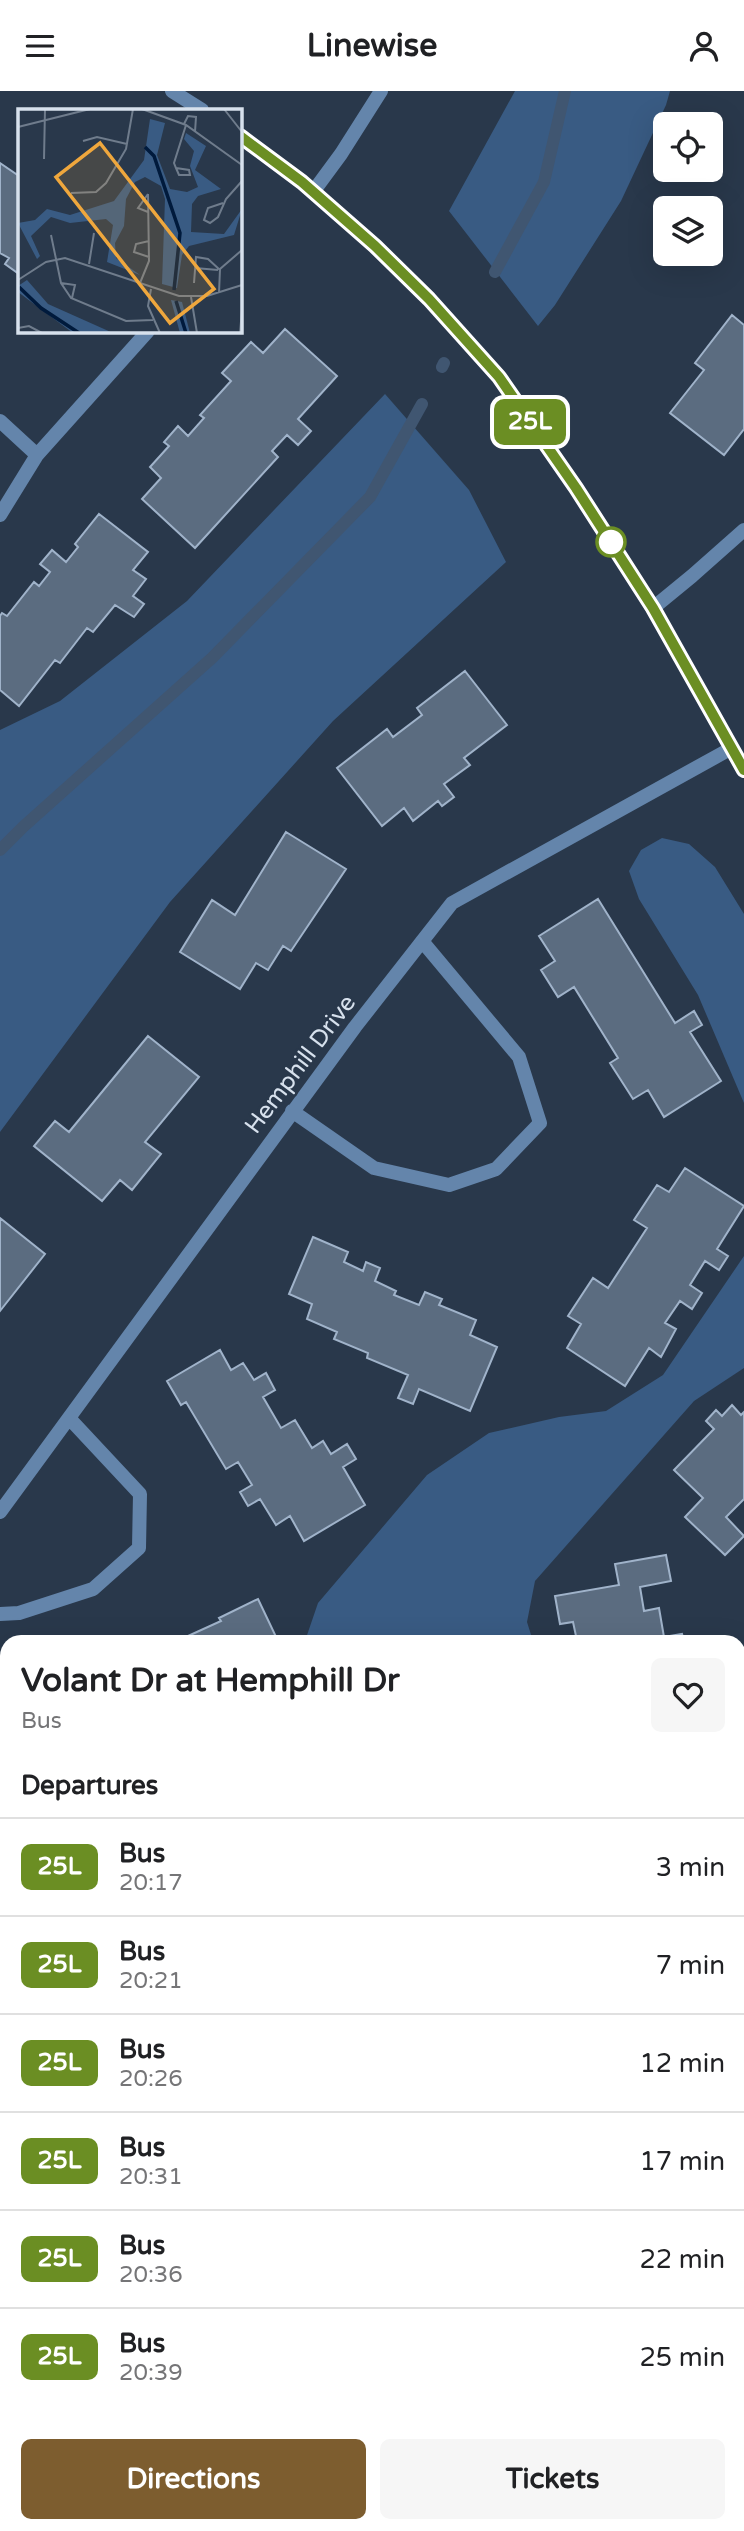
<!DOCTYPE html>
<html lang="en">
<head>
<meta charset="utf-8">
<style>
  :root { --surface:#fff; --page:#f6f6f6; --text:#202124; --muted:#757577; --line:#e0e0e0; --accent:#7d5d2f }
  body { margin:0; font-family:"Varela Round",sans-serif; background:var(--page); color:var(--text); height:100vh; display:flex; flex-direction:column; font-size:26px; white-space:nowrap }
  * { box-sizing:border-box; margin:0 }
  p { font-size:23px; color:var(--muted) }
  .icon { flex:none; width:38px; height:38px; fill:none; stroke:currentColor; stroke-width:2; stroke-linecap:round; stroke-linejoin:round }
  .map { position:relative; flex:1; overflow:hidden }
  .drawer { position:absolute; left:0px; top:1544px; width:746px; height:898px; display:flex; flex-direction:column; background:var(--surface); border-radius:21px 21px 0 0; box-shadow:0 7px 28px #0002 }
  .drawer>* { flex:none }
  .badge { padding:0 14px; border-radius:10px; font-size:24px; line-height:46px }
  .fabs { position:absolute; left:653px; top:21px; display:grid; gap:14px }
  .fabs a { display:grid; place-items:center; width:70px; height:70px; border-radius:10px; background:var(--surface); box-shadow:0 7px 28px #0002; font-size:35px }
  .map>.badge { position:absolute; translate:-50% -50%; box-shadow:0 0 0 4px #fff }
  h2 { padding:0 21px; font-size:26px; line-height:63px }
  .round { display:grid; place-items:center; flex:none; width:74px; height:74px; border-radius:10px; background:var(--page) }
  .summary { display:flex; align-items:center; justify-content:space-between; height:119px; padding:0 21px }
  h1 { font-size:33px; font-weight:700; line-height:52px }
  .primary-button { display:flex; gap:14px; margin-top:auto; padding:14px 21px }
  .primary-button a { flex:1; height:80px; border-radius:10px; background:var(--accent); color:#fff; font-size:28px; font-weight:700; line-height:80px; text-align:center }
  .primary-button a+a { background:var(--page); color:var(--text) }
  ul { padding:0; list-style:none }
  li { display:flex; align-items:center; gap:21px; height:98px; padding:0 21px; border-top:2px solid var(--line) }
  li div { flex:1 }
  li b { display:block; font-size:26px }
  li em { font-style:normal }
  li .badge { min-width:77px; font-weight:700; text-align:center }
  header { display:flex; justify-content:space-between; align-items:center; height:91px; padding:0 21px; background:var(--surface); font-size:32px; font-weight:700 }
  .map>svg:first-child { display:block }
</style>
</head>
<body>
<header><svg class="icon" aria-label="menu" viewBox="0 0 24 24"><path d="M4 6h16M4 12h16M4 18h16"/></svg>Linewise<svg class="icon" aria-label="person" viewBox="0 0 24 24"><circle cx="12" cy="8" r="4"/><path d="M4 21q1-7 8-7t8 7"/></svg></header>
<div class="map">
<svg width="744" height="2440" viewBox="0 0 744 2440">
  <rect width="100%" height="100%" fill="#29384b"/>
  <path fill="#395b83" d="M515,0H670L666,14L621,110L555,214L538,235L449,120Z
    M385,303L469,399L506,471L333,630L170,811L0,1041V639L60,610L187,510Z
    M662,747L689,753L715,776L744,823V1012L698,904L639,808L629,780L641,759Z
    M744,1165V1277L694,1310L535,1490L527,1531L533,1550H305L318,1512L427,1384L489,1342L559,1326L606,1320L663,1284Z
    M739,1745L744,1749V1843L739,1840Z"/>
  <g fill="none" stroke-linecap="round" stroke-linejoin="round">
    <path stroke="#405671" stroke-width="12" d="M495,181L544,91L565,0
      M442,276L444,272
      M0,759L23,736L212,567L370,406L422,313"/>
  </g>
  <path fill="#5b6c80" stroke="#a0b3ca" stroke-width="2" d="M0,72L19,85V183L5,173L9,167L0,162Z
    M732,224L744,234V338L724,364L670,322L704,279L695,272Z
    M285,238L337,285L298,328L311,340L298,354L287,344L272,360L278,366L195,457L142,408L161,387L150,376L169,355L164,351L178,335L188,345L204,327L200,324L231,290L222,282L251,251L263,262Z
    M99,423L148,461L133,479L146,488L133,505L144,513L134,526L115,514L93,541L87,537L60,572L55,569L19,615L0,599V525L2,522L7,525L34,491L39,495L50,481L40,473L52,459L66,471L78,456L75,453Z
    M465,580L507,634L464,667L470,674L444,693L454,706L442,715L438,710L413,730L404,717L382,735L337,677L387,638L393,646L422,624L417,617Z
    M286,741L346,778L291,860L283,855L268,879L256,872L240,898L180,861L212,809L235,824Z
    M598,808L675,932L694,920L702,934L690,941L721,990L664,1026L648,999L633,1008L610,972L618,967L574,896L558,906L541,879L555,870L539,845Z
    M148,945L199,986L145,1051L161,1063L132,1099L120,1089L102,1110L34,1055L55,1030L69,1041Z
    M685,1077L744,1115L717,1158L728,1165L719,1179L705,1170L690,1194L702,1202L692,1218L680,1210L665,1232L676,1238L661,1266L649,1257L625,1295L567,1257L581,1233L568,1225L593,1187L608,1197L647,1137L634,1129L657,1094L669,1101Z
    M0,1127L45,1163L0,1220Z
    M313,1146L348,1161L344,1171L363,1180L366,1171L380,1177L375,1190L396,1200L394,1204L419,1214L425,1201L442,1208L439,1214L476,1229L470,1244L497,1256L470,1320L419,1298L413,1313L398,1307L408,1284L367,1267L368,1262L334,1248L337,1241L307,1228L312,1213L289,1203Z
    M220,1259L231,1279L243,1272L254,1289L266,1282L275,1299L263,1306L281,1337L295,1329L312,1357L323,1350L331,1363L347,1353L356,1368L343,1376L365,1414L304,1450L290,1425L276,1434L260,1408L248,1415L240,1401L252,1394L238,1371L226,1378L186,1311L181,1314L167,1290Z
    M732,1314L741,1324L744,1321V1408L726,1426L744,1445L725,1464L685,1426L703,1407L674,1379L714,1338L706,1330L716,1319L722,1325Z
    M666,1464L671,1490L640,1496L644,1520L659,1517L664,1546L682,1543L684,1550H565L564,1548L576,1545L573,1531L560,1533L555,1505L619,1494L615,1473Z
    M258,1508L278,1550H177L221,1530L219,1527Z
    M738,1610L744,1612V1709L738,1707Z
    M0,2238L7,2248V2261L0,2266Z
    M738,2306L744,2307V2358L738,2357Z
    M7,2330V2396L0,2389V2337Z
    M245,2434H268L276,2440H241Z"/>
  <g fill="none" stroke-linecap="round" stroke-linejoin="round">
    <path stroke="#6485ab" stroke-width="14" d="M313,101L341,63L381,0"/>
    <path stroke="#6485ab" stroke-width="14" d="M172,0L202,19
      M240,45L302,91L375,155L429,208L499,286L576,397L653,517L744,679
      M0,330L37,364
      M0,424L37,364L148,240
      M653,517L692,485L744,439
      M292,1020L374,1077L449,1094L496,1078L540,1032L519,966L422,850
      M0,1421L355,936L452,812L730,658
      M0,1523L19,1522L93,1498L139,1457L140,1403L69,1327
      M0,2101L7,2099"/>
  </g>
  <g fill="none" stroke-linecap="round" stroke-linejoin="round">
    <g stroke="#fff" stroke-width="16">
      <path id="line" d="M240,45L302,91L375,155L429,208L499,286L576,397L653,517L744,679"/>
    </g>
    <use href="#line" stroke="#6b8e23" stroke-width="10"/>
  </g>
  <circle fill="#fff" stroke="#6b8e23" stroke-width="3.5" cx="611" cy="451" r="14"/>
  <g text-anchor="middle" stroke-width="5" stroke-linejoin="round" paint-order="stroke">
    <g font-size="24" fill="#d7e1ed" stroke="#29384b">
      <text transform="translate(300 973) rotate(-53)" y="8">Hemphill Drive</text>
    </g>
  </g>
  <g transform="translate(18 18)">
    <rect width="224" height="224" fill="#29384b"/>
    <path d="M132,10L147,14L139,46L152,80L169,83L180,78L172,57L176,42L166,30L168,24L188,37L177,61L203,80L180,87L174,95L173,123L206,125L224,100L216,126L171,137L164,146L159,179L144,175L147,90L143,77L127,68L117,73L108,90L106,117L97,134L98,149L122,166L89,153L95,116L88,110L52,114L33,108L13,127L22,147L19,150L0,114L17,111L29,100L52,106L96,92L126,51ZM9,171L30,195L95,224H55L0,183V177ZM153,191L164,193L172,224H162Z" fill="#395b83"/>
    <path fill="none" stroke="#001a3c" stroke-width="3.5" d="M127,38L136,47L162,124L156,181M1,178L23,199L61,224M158,192L168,224"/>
    <path fill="none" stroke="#6f7c8c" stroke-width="2" d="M124,0L168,16L224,56M206,0L224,23M166,15L170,7L178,8L177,23M0,18L72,0M65,32L79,28L109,35M26,50L27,0M158,59L171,61L172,66H161L158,59L156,54L168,16M53,84L78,83L88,74L108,40L115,0M130,85L120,99L130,103M205,94L190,99L186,111L192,114L200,108L208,90L224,72M33,126L43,174L53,189L108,212L135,211M131,132L118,135L116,143L131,148M71,155L76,124M177,159L200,161M0,171L28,153L47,149L161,187H189L224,176M43,174L57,176L54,189M122,174L131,152L130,85M176,174L178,148L190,150L202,161M133,180L130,197L142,224M201,184L202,160L224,141M173,188L179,224M0,219L11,217L24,224M222,224L224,201"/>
    <path fill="#efa73d" fill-opacity="0.15" stroke="#efa73d" stroke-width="3.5" d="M82,34L196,180L152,214L38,68Z"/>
    <rect width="224" height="224" fill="none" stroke="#d7e1ed" stroke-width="3.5"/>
  </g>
</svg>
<div class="fabs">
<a><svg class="icon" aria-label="locate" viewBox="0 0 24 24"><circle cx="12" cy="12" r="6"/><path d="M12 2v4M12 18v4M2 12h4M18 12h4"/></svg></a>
<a><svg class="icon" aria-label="layers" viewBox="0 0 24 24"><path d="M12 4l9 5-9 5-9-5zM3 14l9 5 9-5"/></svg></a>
</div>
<b class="badge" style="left:530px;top:331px;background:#6b8e23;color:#fff">25L</b>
<section class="drawer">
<div class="summary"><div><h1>Volant Dr at Hemphill Dr</h1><p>Bus</p></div><a class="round"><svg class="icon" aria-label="heart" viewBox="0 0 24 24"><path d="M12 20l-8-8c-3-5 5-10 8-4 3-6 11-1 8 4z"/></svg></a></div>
<h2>Departures</h2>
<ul>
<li><span class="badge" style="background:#6b8e23;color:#fff">25L</span><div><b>Bus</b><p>20:17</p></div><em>3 min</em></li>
<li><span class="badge" style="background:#6b8e23;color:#fff">25L</span><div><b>Bus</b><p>20:21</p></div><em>7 min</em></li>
<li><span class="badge" style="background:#6b8e23;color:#fff">25L</span><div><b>Bus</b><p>20:26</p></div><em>12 min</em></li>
<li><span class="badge" style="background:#6b8e23;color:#fff">25L</span><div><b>Bus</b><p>20:31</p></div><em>17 min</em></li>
<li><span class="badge" style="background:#6b8e23;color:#fff">25L</span><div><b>Bus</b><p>20:36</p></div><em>22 min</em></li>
<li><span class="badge" style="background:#6b8e23;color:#fff">25L</span><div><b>Bus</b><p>20:39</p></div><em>25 min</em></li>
</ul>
<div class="primary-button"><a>Directions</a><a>Tickets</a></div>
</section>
</div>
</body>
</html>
